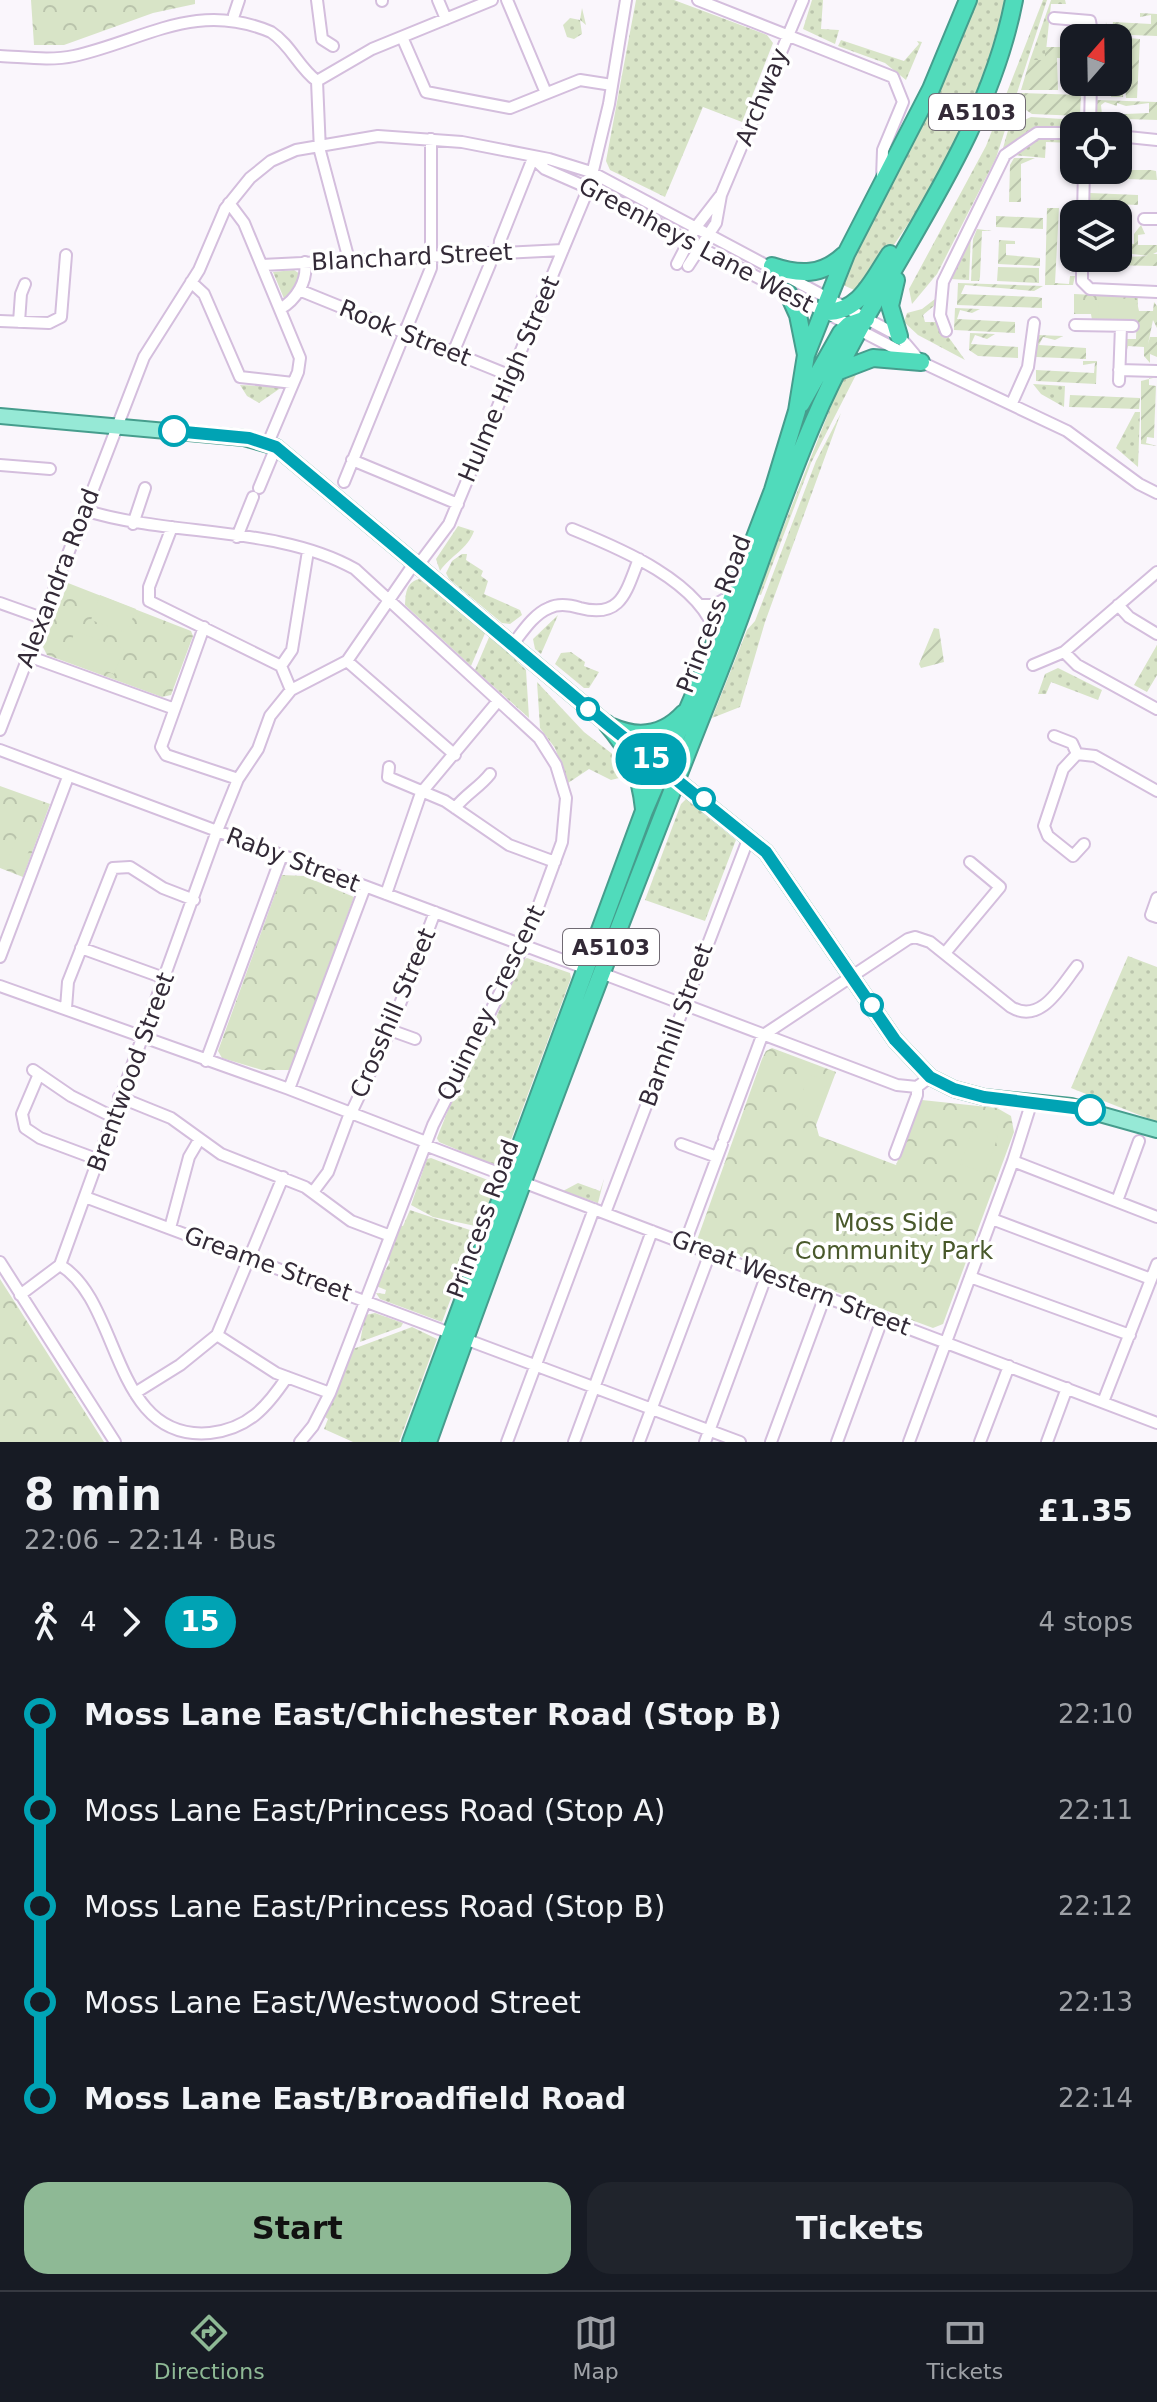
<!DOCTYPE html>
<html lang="en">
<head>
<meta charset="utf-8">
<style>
  :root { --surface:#171b24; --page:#20242c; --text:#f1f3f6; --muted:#9ea1a6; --line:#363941; --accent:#8eb995 }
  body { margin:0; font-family:"DejaVu Sans",sans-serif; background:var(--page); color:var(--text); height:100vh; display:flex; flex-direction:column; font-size:30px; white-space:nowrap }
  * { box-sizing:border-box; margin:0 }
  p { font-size:26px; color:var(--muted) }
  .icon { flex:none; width:44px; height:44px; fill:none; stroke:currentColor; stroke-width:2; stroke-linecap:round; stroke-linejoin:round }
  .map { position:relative; height:1442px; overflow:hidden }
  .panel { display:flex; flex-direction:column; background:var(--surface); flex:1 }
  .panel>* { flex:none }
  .badge { padding:0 16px; border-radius:26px; font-size:28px; line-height:52px }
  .needle { width:52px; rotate:20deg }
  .buttons { position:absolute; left:1060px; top:24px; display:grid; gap:16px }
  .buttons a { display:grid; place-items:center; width:72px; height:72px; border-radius:16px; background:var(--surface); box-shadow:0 2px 6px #0004; font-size:40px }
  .map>.badge { position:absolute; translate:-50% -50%; box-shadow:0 0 0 4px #fff }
  .legs { display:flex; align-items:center; gap:12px; height:88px; padding:0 24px; font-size:26px }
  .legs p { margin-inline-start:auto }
  .overview { display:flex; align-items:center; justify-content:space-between; height:136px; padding:0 24px }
  h1 { font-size:44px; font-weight:700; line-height:60px }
  .button { display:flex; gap:16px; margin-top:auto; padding:16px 24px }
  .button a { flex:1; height:92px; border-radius:24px; background:var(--accent); color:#111; font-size:32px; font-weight:700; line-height:92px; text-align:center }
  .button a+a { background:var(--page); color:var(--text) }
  ul { padding:0 24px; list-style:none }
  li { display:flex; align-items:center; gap:28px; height:96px; font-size:30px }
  li i { display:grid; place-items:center; width:12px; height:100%; margin:0 10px; background:currentColor }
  li i::after { content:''; width:20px; height:20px; margin:-10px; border:6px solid; border-radius:50%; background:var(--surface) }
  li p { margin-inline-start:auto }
  li:first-child i { background:linear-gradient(#0000 50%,currentColor 0) }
  li:last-child i { background:linear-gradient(currentColor 50%,#0000 0) }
  .tab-bar { display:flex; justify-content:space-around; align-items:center; height:112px; border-top:2px solid var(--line); background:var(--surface); font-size:22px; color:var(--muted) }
  .tab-bar a { display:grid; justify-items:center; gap:4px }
  .tab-bar .on { color:var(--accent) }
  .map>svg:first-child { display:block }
</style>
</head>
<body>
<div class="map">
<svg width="1157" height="1442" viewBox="0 0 1157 1442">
  <defs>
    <pattern id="grass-dots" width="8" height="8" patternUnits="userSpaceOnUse" patternTransform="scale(2)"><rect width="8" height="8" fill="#d8e4c7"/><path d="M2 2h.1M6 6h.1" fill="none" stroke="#bac4ac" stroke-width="1.8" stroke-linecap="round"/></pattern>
    <pattern id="park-crowns" width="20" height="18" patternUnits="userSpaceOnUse" patternTransform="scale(2)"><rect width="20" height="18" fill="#d8e4c7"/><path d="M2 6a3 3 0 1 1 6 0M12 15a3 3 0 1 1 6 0" fill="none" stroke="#bac4ac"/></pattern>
    <pattern id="garden-furrows" width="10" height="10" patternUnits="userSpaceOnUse" patternTransform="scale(2)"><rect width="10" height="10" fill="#d8e4c7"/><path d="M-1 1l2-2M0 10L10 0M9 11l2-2" fill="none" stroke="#bac4ac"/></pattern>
  </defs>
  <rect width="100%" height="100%" fill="#faf6fc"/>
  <path fill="url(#grass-dots)" d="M636,0H674L767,35L773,43L742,122L703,107L665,197L610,170L606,161Z
    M812,0H823L821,29L839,30L835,44L803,29Z
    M975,0H1008L992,62L947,167L861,293L843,285L847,271Z
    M1043,0H1047L996,158L937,274L912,304L909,289L986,146Z
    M1051,0H1065L1066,4H1051L1045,60H1030Z
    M582,8L586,25L580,20L582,34L574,39L567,37L563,25L570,18L580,20Z
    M841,40L904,61L919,44L917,41L922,42L906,80L885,63L838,46Z
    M1031,117L1078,120V126L1031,129L1010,144L1001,155L1009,127Z
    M1054,136L1074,138V143L1046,142L1045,158L1013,155L1032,141Z
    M971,233L969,280L950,279Z
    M294,270L300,274L292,299L285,301L273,272Z
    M935,299V305L923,315L925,322H936L942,336L947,335L965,360L918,335L904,322L907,313L922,309Z
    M862,363L811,463L761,595L757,594L841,381Z
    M1033,384L1065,386L1064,407L1041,394Z
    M240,385L282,387L259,403L247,396Z
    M1135,412H1140L1138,467L1116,448Z
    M841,413L765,622L740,707L712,718L747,630L755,621L816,461Z
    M458,526L474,531C467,550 451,555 440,571L436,559Z
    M462,554H467L466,560L483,571L481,576L488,581L484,594L520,610L522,615L510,624L502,623L449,579L446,573L452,561Z
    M419,579L486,631L471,666L405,605C406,595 405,583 419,579Z
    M558,615L541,654L535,649L533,639Z
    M490,635L526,670L529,718L475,670Z
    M1157,645V675L1147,692L1134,685Z
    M571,652L585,662L584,666L599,672L589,688H584L555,664L561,653Z
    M1058,668L1102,690L1098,700L1051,682L1046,694H1038L1045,674Z
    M537,682L584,732L624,763L631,775L611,780L589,769L568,783L555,748L540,728Z
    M686,799L736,840L705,921L645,900L681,804Z
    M1128,956L1157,967V1122L1071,1088Z
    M527,958L570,973L571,978L502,1164L496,1166L439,1142L437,1138L456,1090L461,1092L470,1070L468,1066L490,1021L494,1022L521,960Z
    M431,1158L493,1182L495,1187L480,1227L433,1217L411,1205L427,1159Z
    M604,1179L598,1203L563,1191L578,1183L600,1191Z
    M410,1210L476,1232L442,1322L380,1299L376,1293L385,1294L386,1290L376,1286L390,1262L387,1257L399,1225L403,1226Z
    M375,1313L403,1323L401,1327L360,1342L365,1315Z
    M412,1327L437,1339L399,1442H353L324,1429L328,1419L325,1417L353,1349Z"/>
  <path fill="url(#park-crowns)" d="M31,0H195V4L153,13L64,45H34Z
    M998,267L1039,268V283L997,281Z
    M1074,294L1138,297L1137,322L1092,320L1091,314H1074Z
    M68,583L191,631L193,636L171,695L162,697L47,655L43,647Z
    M0,786L50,804L23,877L0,868Z
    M282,875L304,876L354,897L290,1070H262L222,1058L218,1051Z
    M772,1048L836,1072L816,1125L819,1136L896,1165L922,1100L997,1108L1011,1116L1014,1132L943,1324L933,1328L697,1240L762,1059L766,1051Z
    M0,1279L104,1442H0Z"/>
  <path fill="url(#garden-furrows)" fill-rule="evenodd" d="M1140,13L1157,14V36L1105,34L1106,22L1108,29H1112L1113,22L1151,24V15L1140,17Z
    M1118,38H1124V63H1127L1128,38L1140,39L1137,98H1126L1124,72L1123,97H1111L1112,82H1118Z
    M1045,47H1074V58H1057L1058,90H1021L1030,60H1045Z
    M1021,93L1081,95L1080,116L1032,114L1017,104Z
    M1097,100L1157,102V120L1097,118ZM1105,102L1117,106V103L1126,106L1149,103V113L1102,115L1101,105Z
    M1014,158H1035L1021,164V202H1009L1010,165Z
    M1097,170H1151L1156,171L1157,180L1096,178Z
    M1090,193L1138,195V205L1090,203Z
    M1047,208H1059L1055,283L1069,284L1070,276H1075L1073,285H1045Z
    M996,216L1043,218V229L996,227Z
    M1141,225L1145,234L1138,235V245H1157V252L1153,254H1157V266L1103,265V258L1148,256L1118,252V242L1134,244V234Z
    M977,229L992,231H982L980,277L979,281H971L973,239Z
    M999,240L1015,241V244H1006V255L1040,258V266L998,264Z
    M958,283L1043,286L1034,291L965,285L961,294L1037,297L1042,298V308L957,305Z
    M1137,302L1139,311H1153L1154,302L1157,306V328L1153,320L1148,344L1150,337H1157V357L1150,354V363L1144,356V347L1128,346L1126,353V339H1136Z
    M955,308L980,309L972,313L960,310L957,319L1015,322V333L954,330Z
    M970,333L995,334L987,339L975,335L971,344L1018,347V358L978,356L969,350Z
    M1037,335L1063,336L1055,340L1043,337L1039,345L1086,348V359L1036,357Z
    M1083,361H1097L1096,384L1036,381V370L1094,373L1095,363L1083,365Z
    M1157,377L1149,378V385L1156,386L1154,435V438L1147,437L1146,443L1157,446L1141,444V381Z
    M1070,395L1140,398L1139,409L1069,407Z
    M934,628L939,629L944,662L921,668L919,664Z"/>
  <path fill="#d8e4c7" d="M1099,298L1129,299V320L1098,319Z
    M100,595L136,609L127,633L91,620Z
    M75,631L124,649L114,674L66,656Z
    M16,838L32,843L21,871L6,865Z
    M809,1074L827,1081L813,1119L795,1112Z
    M974,1127L998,1136L985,1173L960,1164Z"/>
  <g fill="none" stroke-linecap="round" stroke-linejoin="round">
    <g stroke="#d4bedd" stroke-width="14">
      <path id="minor" d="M317,0L322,39L333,46
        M438,0L446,19
        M507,0L546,93
        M698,0L893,77L903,102L883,150L882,178
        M382,1V0
        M234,15L239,0
        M1054,18L1090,21L1093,38
        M402,37L426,92L510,108L580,80L612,85
        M0,56C24,57 50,61 74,56C145,40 196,0 271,32C291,45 299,68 317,81
        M317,81L372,49L492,0
        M317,81L320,151L349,260
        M1090,126L1091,82
        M1118,136L1157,140
        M533,158L545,169L616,200L699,247L921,362L1067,431L1139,484L1157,493
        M229,203L244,223L300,358L298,372L268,443
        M1083,214L1084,170
        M1144,219H1157
        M499,252L500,241L533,158
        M1082,258V281L1090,289L1157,292
        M677,264L696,227L720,196
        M262,265L563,250
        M688,266L716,223L721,195L803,0
        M191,282L204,294L240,377L293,383
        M299,290L511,376
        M280,309C296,300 308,281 305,262
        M0,321L49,323L61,317L66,255
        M19,322L21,294L25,284
        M1075,325L1133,326
        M946,331L940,315L943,282L1005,155L1037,133H1074
        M453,353L490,264L489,253
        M1119,370L1157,371
        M1119,381L1121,326
        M1012,403L1028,367L1034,323
        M352,460L458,504
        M0,465L50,469
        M344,482L431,268V139
        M259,488L276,447
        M84,510C169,537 277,525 355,569L539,738L556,765L566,798L562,842L524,945L433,1125L330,1393L313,1426L300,1442
        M133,524L145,488
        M172,527L149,587V601L281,666L291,690
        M572,529C619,548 702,582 716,636
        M237,537L253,497
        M0,603L42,618
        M702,605H714L730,596
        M1118,605L1129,617L1157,634
        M204,627L161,747L166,755L238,779
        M513,644C523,631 534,614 549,608C559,603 570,605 580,608C622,619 626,591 639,559
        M1064,652L1077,665L1157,709
        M28,656L172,708
        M347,661L455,755
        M1033,665L1064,652L1157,572
        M281,666L292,650L308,551
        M0,730L144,357L199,270L225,209L250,178L271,161L296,150L378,136L462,142L549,159L591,172L899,336L921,362
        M1054,736L1072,743L1077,754
        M0,750L587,969
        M389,767L388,777L445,801L509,845L555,862
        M455,808C466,794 480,787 490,774
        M1084,844L1073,856L1048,836L1044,826L1063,769L1077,754L1095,756L1157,791
        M386,894L421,793L498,701
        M1157,898L1151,915L1157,917
        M81,948L164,978
        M945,953L1000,887L970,862
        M0,957L68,777
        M601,973L897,1085L917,1087L930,1077
        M0,986L289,1089L426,1142
        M66,1008L68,982L113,868L130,867L163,888L194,900
        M390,1030L415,1039
        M206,1061L282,855
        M33,1070L71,1096L113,1117
        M39,1074L22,1114L25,1128L40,1138L99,1160
        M289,1089L365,887
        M119,1097L171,1118L221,1154L305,1187L351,1221L388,1235
        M351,1113L389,1033L435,912
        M724,1138L762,1036L908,939L915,937L930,942L1011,1007C1041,1025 1061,986 1077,966
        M681,1144L717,1157
        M425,1145L1157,1423
        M895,1154L917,1095V1087
        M1013,1161L1157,1217
        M313,1192L328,1172L350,1113
        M85,1197L450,1333
        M1117,1201L1139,1141
        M605,1213L749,837
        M992,1219L1151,1279
        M170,1228L189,1157L199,1140
        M685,1243L722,1144
        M0,1262L115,1442
        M60,1265C122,1302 111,1442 210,1433C248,1429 267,1407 287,1377
        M970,1277L1130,1335
        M20,1295L60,1265L217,831L238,779L258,749L270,716L291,690L347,661L411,568L422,560L449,524L589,187L609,104L626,0
        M217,1335L276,1373L330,1393
        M465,1339L740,1442
        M135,1393L180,1365L217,1335L283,1177
        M1103,1402L1157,1264
        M507,1442L594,1209
        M574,1442L652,1231
        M639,1442L710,1253
        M705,1442L767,1274
        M771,1442L825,1296
        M837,1442L883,1317
        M909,1442L1013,1161L1032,1101
        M980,1442L1009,1366
        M1047,1442L1067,1388"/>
    </g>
    <g stroke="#469d8d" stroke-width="18">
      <path id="major" d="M0,416L244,438L276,447L607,724L766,852L895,1040L930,1077L954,1089L984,1097L1071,1106L1157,1130"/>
    </g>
    <g stroke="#469d8d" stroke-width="20">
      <path id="highway" d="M772,266C799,275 822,276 844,255
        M896,280L890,306L899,336
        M788,293L798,315L806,355
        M823,312C859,314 872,281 890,254
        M839,371L873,358L921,362
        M801,404L841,333L849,325L866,319
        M607,724C631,752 640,772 644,809
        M612,727C639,739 664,735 684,713
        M411,1442L644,811L703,674L773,490L797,411L806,355L846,254L931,89L968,0
        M428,1442C520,1183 618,927 719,672C752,590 778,504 813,423C873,279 984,155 1014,0"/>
    </g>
    <use href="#minor" stroke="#fff" stroke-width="10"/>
    <use href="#major" stroke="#96e9d6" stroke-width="14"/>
    <use href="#highway" stroke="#50dbbb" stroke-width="16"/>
  </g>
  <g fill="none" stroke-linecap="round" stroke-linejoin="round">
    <g stroke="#fff" stroke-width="18">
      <path id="line-1" d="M174,431L249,438L276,447L607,724L766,852L895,1040L930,1077L954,1089L984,1097L1090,1110"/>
    </g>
    <use href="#line-1" stroke="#00a3b4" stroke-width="12"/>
  </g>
  <g fill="#fff" stroke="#00a3b4" stroke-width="4">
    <circle cx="174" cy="431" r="14"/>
    <circle cx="588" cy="709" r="10"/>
    <circle cx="704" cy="799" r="10"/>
    <circle cx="872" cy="1005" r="10"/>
    <circle cx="1090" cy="1110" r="14"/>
  </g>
  <g text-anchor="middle" stroke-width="7" stroke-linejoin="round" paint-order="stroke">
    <g fill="#fff" stroke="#706a73" stroke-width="2">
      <rect x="929" y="94" width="96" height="36" rx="6"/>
      <rect x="563" y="929" width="96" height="36" rx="6"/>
    </g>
    <g font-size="22" font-weight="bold" fill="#332a37">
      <text x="977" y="120">A5103</text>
      <text x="611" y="955">A5103</text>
    </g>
    <g font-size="24" fill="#332a37" stroke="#fff">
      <text transform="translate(762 97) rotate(-68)" y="8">Archway</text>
      <text transform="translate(696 245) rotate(28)" y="8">Greenheys Lane West</text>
      <text transform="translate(412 257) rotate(-3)" y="8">Blanchard Street</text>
      <text transform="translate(405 333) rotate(22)" y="8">Rook Street</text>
      <text transform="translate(509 379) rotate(-67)" y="8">Hulme High Street</text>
      <text transform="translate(58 578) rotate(-69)" y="8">Alexandra Road</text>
      <text transform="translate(714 614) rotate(-69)" y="8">Princess Road</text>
      <text transform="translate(293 860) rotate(21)" y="8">Raby Street</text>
      <text transform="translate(491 1003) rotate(-64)" y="8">Quinney Crescent</text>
      <text transform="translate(393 1013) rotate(-67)" y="8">Crosshill Street</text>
      <text transform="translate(676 1025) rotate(-70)" y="8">Barnhill Street</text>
      <text transform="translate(131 1072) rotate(-70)" y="8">Brentwood Street</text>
      <text transform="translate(483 1219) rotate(-70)" y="8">Princess Road</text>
      <text transform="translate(268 1264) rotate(20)" y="8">Greame Street</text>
      <text transform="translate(791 1283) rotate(21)" y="8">Great Western Street</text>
    </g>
    <g font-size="24" fill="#49592b" stroke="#fff">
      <text x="894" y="1231">Moss Side<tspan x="894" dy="28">Community Park</tspan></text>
    </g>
  </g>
</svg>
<div class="buttons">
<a><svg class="needle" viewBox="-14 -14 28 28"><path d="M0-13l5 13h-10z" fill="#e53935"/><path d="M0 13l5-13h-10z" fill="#9ea1a6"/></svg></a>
<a><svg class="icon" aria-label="locate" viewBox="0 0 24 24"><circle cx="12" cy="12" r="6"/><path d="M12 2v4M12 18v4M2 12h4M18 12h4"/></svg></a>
<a><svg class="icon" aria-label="layers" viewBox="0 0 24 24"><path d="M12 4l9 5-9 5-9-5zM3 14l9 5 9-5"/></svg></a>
</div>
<b class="badge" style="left:651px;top:759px;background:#00a3b4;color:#fff">15</b>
</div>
<section class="panel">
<div class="overview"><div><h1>8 min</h1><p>22:06 – 22:14 · Bus</p></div><b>£1.35</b></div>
<div class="legs"><svg class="icon" aria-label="walk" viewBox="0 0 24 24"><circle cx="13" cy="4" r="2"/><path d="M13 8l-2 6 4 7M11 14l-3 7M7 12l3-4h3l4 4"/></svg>4<svg class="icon" aria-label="forward" viewBox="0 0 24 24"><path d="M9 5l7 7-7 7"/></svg><b class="badge" style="background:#00a3b4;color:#fff">15</b><p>4 stops</p></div>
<ul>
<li><i style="color:#00a3b4"></i><b>Moss Lane East/Chichester Road (Stop B)</b><p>22:10</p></li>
<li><i style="color:#00a3b4"></i><span>Moss Lane East/Princess Road (Stop A)</span><p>22:11</p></li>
<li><i style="color:#00a3b4"></i><span>Moss Lane East/Princess Road (Stop B)</span><p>22:12</p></li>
<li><i style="color:#00a3b4"></i><span>Moss Lane East/Westwood Street</span><p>22:13</p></li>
<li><i style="color:#00a3b4"></i><b>Moss Lane East/Broadfield Road</b><p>22:14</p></li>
</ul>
<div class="button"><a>Start</a><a>Tickets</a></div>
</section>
<nav class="tab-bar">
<a class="on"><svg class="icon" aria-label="directions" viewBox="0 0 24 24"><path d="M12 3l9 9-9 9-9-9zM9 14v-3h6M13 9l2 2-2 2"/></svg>Directions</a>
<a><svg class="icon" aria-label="map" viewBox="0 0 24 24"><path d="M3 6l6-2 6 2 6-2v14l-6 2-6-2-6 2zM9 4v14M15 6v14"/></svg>Map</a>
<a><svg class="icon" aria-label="tickets" viewBox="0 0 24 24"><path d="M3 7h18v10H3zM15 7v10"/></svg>Tickets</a>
</nav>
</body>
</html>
